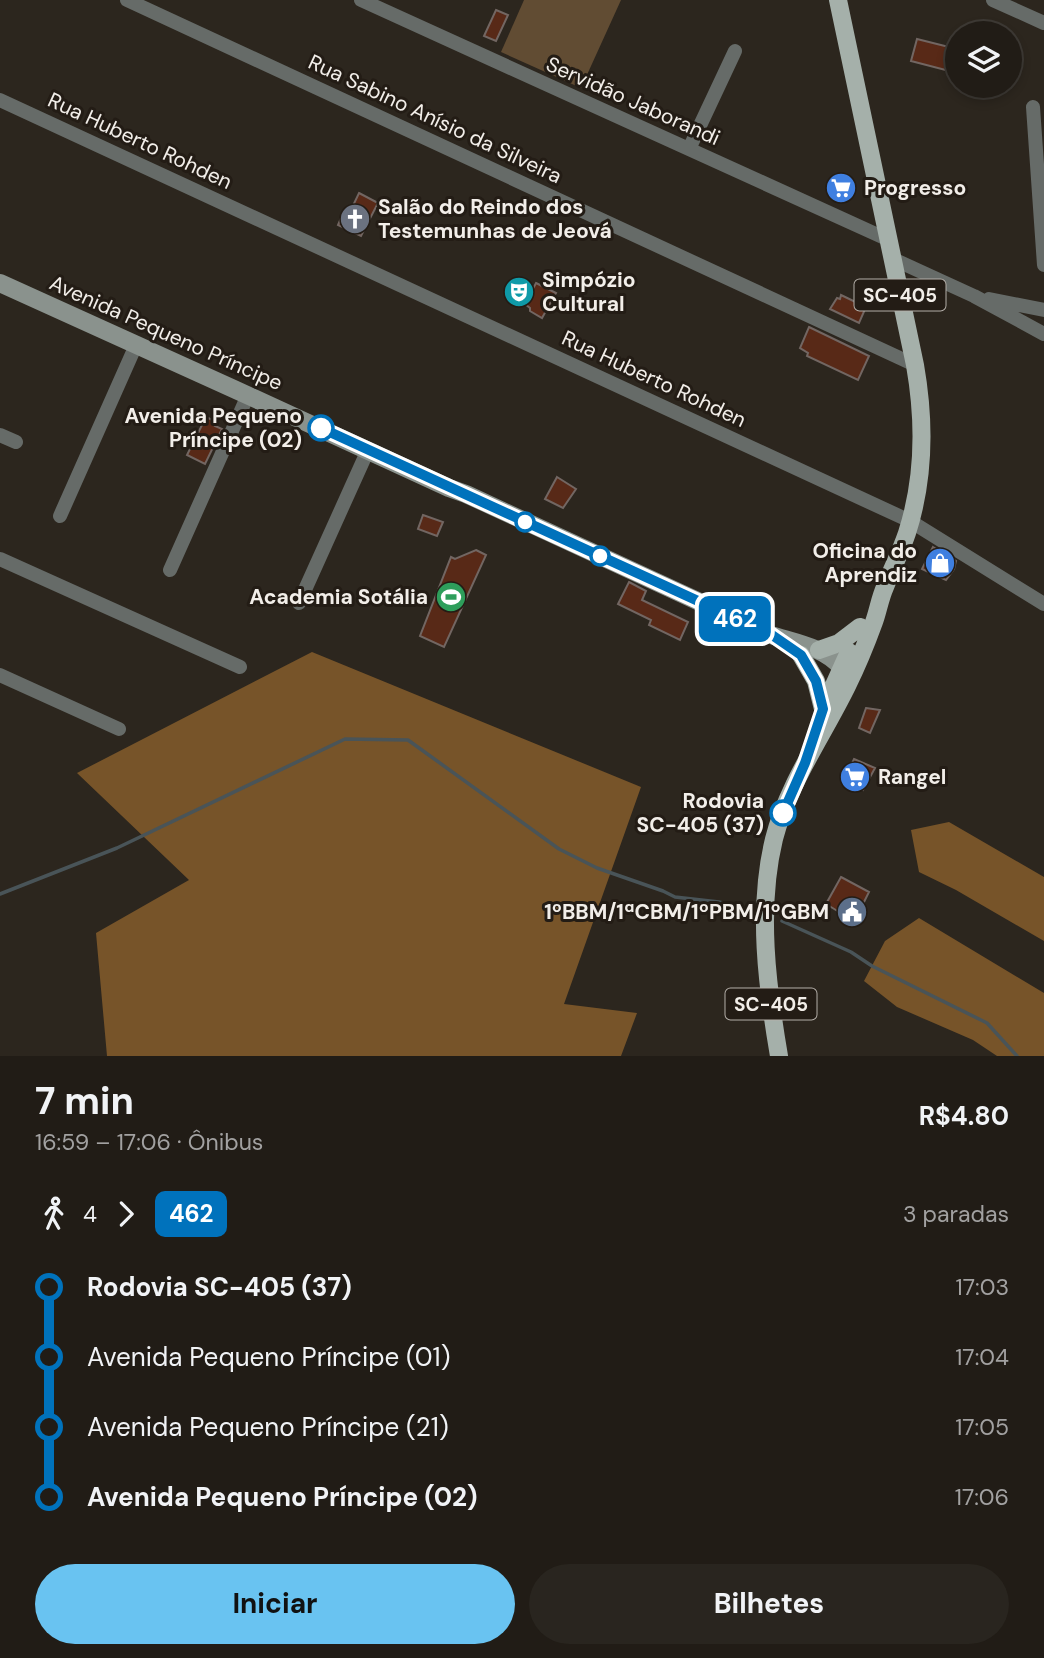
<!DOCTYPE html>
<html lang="pt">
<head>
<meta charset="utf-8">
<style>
  :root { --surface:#211c16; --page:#29251f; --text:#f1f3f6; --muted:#a2a1a1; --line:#3e3a35; --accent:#69c3f1 }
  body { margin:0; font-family:"DM Sans",sans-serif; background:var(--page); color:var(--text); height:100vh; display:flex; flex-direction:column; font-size:26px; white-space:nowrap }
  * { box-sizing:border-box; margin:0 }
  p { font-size:23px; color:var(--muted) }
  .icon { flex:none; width:38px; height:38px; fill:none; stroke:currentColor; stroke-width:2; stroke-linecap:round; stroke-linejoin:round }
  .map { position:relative; height:1056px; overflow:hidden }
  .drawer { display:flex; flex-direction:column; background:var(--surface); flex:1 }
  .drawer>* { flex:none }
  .badge { padding:0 14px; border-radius:10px; font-size:24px; line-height:46px }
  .tools { position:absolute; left:945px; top:21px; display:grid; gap:14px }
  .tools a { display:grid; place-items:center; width:77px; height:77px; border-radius:50%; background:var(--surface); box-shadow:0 4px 10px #0003,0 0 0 2px var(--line); font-size:35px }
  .map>.badge { position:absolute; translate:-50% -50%; box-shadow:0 0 0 4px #fff }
  .legs { display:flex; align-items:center; gap:10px; height:77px; padding:0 35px; font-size:23px }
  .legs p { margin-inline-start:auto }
  .summary { display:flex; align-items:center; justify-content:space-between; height:119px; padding:0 35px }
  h1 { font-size:38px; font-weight:700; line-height:52px }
  .primary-button { display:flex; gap:14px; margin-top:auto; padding:14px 35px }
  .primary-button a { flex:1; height:80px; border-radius:42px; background:var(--accent); color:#111; font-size:28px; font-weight:700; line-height:80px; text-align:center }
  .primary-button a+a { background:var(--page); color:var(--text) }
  ul { padding:0 35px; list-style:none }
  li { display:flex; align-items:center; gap:24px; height:70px; font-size:26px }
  li i { display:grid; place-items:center; width:10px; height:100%; margin:0 9px; background:currentColor }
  li i::after { content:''; width:18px; height:18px; margin:-9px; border:5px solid; border-radius:50%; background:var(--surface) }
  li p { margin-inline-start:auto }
  li:first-child i { background:linear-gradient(#0000 50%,currentColor 0) }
  li:last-child i { background:linear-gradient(currentColor 50%,#0000 0) }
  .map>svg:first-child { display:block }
</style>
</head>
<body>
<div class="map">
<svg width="1044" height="1056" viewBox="0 0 1044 1056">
  <rect width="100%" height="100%" fill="#2c261e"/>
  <path fill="#614c33" d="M524,0H621L581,88L501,52Z"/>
  <path fill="#775429" d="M312,652L641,787L564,1004L637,1013L621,1056H107L96,933L189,880L77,773Z
    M949,822L1044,877V941L956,890L919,872L911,830Z
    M919,918L1044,993V1056H997L973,1040L897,1007L864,981L885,941Z"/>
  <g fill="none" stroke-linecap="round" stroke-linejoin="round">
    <path stroke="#495458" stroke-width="3.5" d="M0,894L117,848L345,739L408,740L559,849L597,868L663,891L675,897L719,902L750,910
      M782,921L851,952L872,966L987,1023L1017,1056"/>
  </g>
  <path fill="#582917" stroke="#726662" stroke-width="2" d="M496,10L508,15L496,41L484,36Z
    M917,39L957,49V73L911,61Z
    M359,193L378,203L361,236L338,225L344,211L349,214Z
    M536,283L556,293L542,318L530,311V308L525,304Z
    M841,295L866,307L859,323L830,309L837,298L840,299Z
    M809,327L869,356L858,380L807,356L808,353L800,348Z
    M206,417L217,422L215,426L222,429L205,464L187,455Z
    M557,477L576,489L563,508L545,499Z
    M423,515L443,522L437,536L418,529Z
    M933,547L956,561L954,569L946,580L922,569Z
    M476,550L486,555L444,647L420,636L451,557L455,559Z
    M629,582L646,591L642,600L688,622L680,640L649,625L651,620L618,604Z
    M866,708L880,710L870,733L859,728Z
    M854,759L875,768L863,790L843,783Z
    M841,877L869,892L862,906L858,905L849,918L826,904Z"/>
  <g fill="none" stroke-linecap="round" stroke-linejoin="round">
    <path stroke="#666b68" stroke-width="14" d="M127,0L915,365
      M361,0L889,240
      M993,0L1044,23
      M0,100L910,521L1044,604
      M1033,107L1044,265
      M689,149L735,51
      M893,259L974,296L1044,334
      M989,299L1044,310
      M0,435L16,442
      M60,516L136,345
      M0,559L240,667
      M170,570L248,395
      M299,603L368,450
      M0,675L119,729"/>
    <path stroke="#8a928d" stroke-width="18" d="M0,283L236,390L449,488L466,494L771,635C796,643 824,647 842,668"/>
    <path stroke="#a5b0aa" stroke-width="18" d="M819,650L839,643L860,627
      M801,655L816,681L823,709
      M826,703L849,652
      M779,1056C767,986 757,909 774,839C788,784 822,737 847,686C857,666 866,644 874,622C878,611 880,598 885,587C892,569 901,551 907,533C925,477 925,422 915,365L838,0"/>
  </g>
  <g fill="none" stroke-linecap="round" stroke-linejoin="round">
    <g stroke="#fff" stroke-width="16">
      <path id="line-1" d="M321,428L772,635L801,655L816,681L823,709L805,763L783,813"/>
    </g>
    <use href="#line-1" stroke="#0072bc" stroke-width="10"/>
  </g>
  <defs>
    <g id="supermarket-disc" transform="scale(1.575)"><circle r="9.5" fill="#3f7fe0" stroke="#231c15"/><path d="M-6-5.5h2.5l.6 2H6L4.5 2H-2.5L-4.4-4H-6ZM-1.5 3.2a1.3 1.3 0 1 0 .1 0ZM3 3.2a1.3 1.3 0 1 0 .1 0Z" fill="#fff"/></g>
    <g id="church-disc" transform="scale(1.575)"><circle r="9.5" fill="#6b7280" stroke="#231c15"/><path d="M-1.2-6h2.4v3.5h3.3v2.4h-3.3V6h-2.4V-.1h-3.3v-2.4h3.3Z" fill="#fff"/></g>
    <g id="theatre-disc" transform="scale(1.575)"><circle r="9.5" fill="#0f9aa8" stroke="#231c15"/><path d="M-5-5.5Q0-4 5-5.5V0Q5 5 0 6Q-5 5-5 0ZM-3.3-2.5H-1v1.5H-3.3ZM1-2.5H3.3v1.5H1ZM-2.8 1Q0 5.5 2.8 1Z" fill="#fff"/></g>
    <g id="shop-disc" transform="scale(1.575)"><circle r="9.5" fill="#3f7fe0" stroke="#231c15"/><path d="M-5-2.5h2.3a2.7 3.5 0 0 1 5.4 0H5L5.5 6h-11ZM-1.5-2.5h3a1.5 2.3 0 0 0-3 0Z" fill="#fff"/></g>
    <g id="stadium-disc" transform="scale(1.575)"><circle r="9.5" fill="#2e9e5b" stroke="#231c15"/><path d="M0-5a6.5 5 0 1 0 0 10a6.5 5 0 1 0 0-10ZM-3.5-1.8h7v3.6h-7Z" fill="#fff"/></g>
    <g id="civic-disc" transform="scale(1.575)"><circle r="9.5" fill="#5c6f8a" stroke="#231c15"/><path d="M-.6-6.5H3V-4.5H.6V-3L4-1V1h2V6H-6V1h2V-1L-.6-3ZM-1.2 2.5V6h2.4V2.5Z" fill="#fff"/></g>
  </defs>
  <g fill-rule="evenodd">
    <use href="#supermarket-disc" x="841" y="188"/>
    <use href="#church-disc" x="355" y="219"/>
    <use href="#theatre-disc" x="519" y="292"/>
    <use href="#shop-disc" x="940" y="563"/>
    <use href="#stadium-disc" x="451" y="597"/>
    <use href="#supermarket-disc" x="855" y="777"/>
    <use href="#civic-disc" x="852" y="912"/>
  </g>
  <g fill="#fff" stroke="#0072bc" stroke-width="3.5">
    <circle cx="321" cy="428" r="12"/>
    <circle cx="525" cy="522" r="9"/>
    <circle cx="600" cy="556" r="9"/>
    <circle cx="783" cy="813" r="12"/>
  </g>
  <g text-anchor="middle" stroke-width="6" stroke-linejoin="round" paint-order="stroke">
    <g fill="#231c15" stroke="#b4afa9" stroke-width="2">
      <rect x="854.5" y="279.5" width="91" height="31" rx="5"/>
      <rect x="725.5" y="988.5" width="91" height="31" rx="5"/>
    </g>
    <g font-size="19" font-weight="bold" fill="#f2eee9">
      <text x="900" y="302">SC-405</text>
      <text x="771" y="1011">SC-405</text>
    </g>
    <g font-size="21" fill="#f2eee9" stroke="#231c15">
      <text transform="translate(633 101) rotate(24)" y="7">Servidão Jaborandi</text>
      <text transform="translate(435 119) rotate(25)" y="7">Rua Sabino Anísio da Silveira</text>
      <text transform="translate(140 141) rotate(25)" y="7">Rua Huberto Rohden</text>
      <text transform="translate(166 333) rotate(24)" y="7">Avenida Pequeno Príncipe</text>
      <text transform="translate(654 379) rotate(25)" y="7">Rua Huberto Rohden</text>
    </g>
    <g font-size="21" font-weight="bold" fill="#f2eee9" stroke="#231c15" text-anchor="start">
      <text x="864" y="195">Progresso</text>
      <text x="378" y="214">Salão do Reindo dos<tspan x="378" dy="24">Testemunhas de Jeová</tspan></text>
      <text x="542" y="287">Simpózio<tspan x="542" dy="24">Cultural</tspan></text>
      <text x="917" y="558" text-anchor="end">Oficina do<tspan x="917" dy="24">Aprendiz</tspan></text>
      <text x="428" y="604" text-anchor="end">Academia Sotália</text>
      <text x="878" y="784">Rangel</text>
      <text x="829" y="919" text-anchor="end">1ºBBM/1ªCBM/1ºPBM/1ºGBM</text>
    </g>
    <g font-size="21" font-weight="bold" fill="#f2eee9" stroke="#231c15" text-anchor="end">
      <text x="302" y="423">Avenida Pequeno<tspan x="302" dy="24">Príncipe (02)</tspan></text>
      <text x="764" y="808">Rodovia<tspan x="764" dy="24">SC-405 (37)</tspan></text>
    </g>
  </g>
</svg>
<div class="tools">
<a><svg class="icon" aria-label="layers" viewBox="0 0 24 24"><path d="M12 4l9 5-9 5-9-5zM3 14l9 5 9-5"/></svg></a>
</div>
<b class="badge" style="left:735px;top:619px;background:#0072bc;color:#fff">462</b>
</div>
<section class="drawer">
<div class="summary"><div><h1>7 min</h1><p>16:59 – 17:06 · Ônibus</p></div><b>R$4.80</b></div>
<div class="legs"><svg class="icon" aria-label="walk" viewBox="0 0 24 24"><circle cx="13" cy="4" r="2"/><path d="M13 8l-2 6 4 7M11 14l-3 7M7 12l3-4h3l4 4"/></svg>4<svg class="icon" aria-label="forward" viewBox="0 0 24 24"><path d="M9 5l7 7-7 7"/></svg><b class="badge" style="background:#0072bc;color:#fff">462</b><p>3 paradas</p></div>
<ul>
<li><i style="color:#0072bc"></i><b>Rodovia SC-405 (37)</b><p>17:03</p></li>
<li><i style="color:#0072bc"></i><span>Avenida Pequeno Príncipe (01)</span><p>17:04</p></li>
<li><i style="color:#0072bc"></i><span>Avenida Pequeno Príncipe (21)</span><p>17:05</p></li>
<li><i style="color:#0072bc"></i><b>Avenida Pequeno Príncipe (02)</b><p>17:06</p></li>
</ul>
<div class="primary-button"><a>Iniciar</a><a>Bilhetes</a></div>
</section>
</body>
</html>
